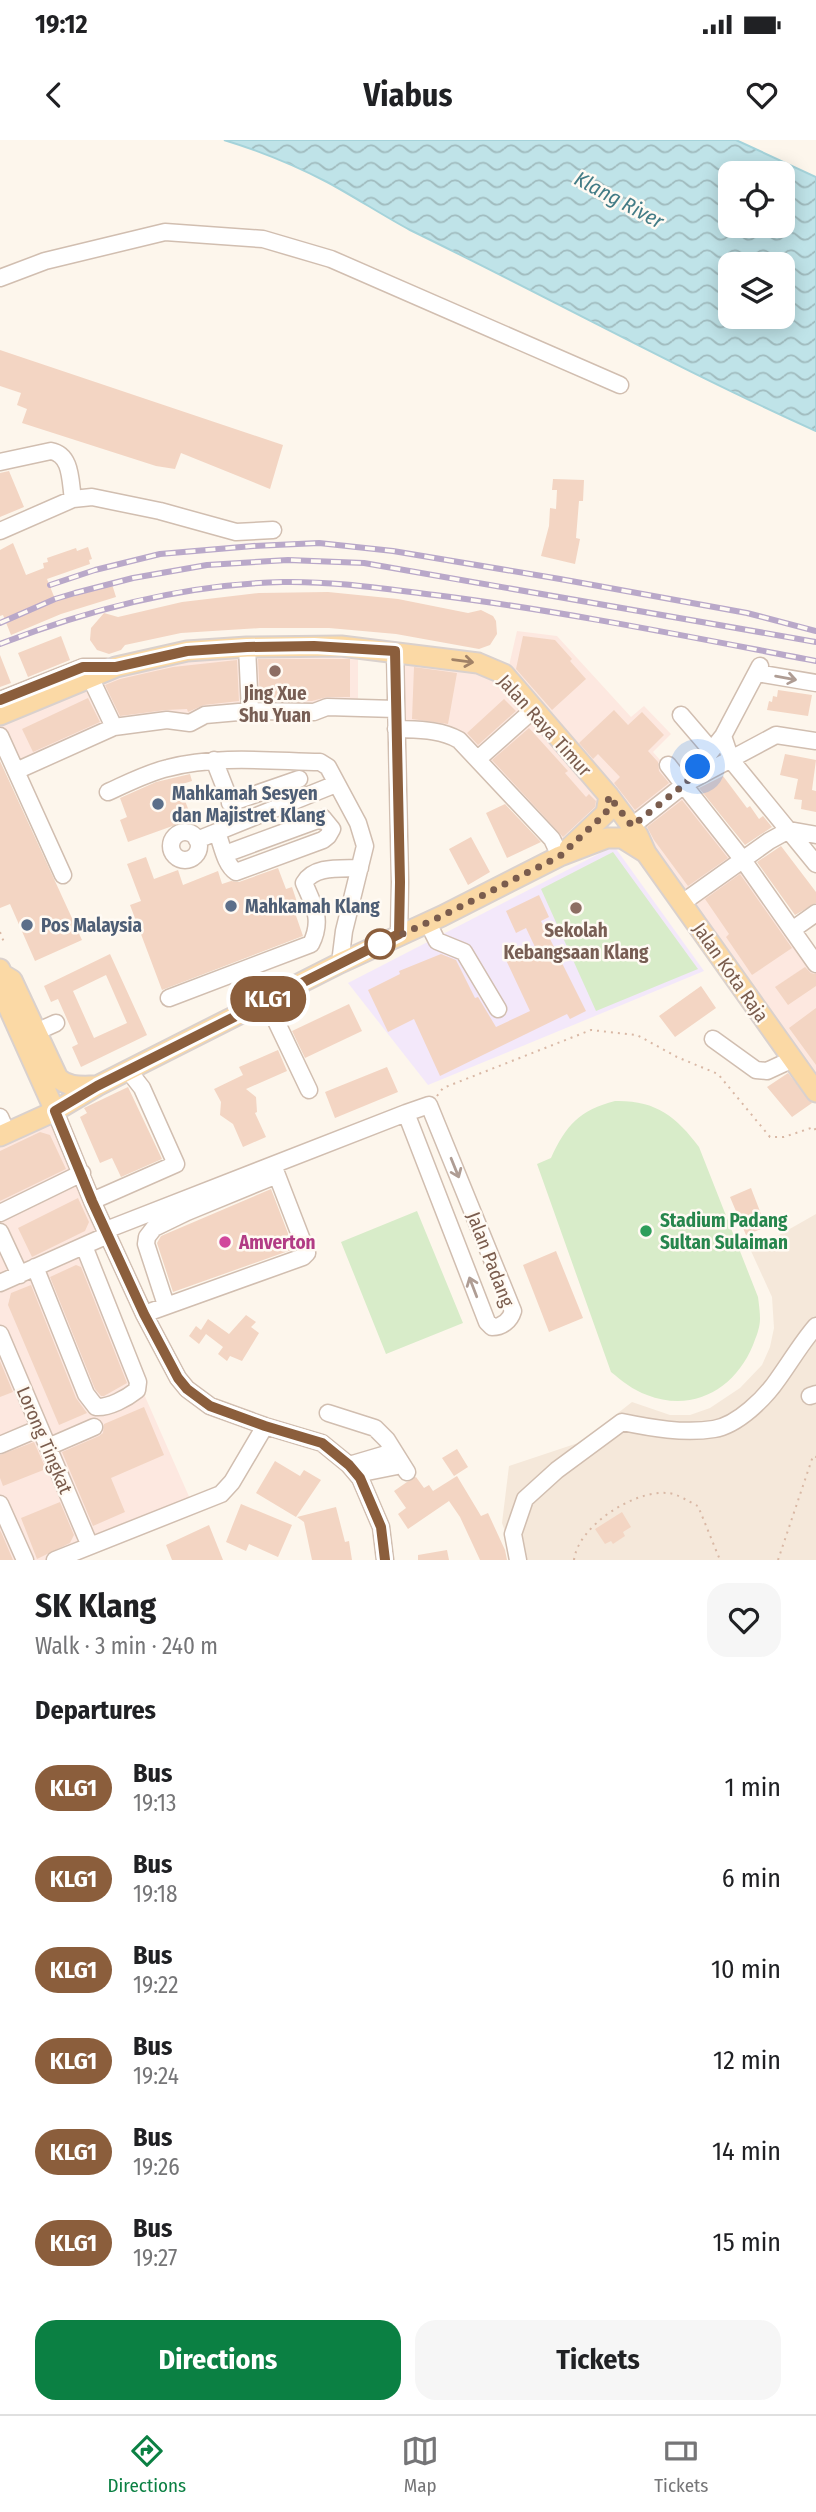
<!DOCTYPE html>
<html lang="en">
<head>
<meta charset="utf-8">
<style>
  :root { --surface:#fff; --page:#f6f6f6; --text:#202124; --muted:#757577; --line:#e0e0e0; --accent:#0b8043 }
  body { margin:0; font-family:"Fira Sans Condensed",sans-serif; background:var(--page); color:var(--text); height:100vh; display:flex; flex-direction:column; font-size:26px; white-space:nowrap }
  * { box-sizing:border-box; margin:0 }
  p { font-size:23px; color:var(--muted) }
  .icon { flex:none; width:38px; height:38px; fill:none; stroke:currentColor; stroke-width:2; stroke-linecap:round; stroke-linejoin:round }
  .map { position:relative; height:1420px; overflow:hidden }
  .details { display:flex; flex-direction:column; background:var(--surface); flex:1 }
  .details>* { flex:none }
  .badge { padding:0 14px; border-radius:23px; font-size:24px; line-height:46px }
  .buttons { position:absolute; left:718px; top:21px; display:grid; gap:14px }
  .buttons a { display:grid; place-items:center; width:77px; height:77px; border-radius:14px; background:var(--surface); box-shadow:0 4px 18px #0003; font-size:35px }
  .you { position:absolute; width:35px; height:35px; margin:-18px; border:5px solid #fff; border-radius:50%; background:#1a73e8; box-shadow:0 0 0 10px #1a73e833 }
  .map>.badge { position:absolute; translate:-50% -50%; box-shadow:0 0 0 4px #fff }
  h2 { padding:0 35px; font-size:26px; line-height:63px }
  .round { display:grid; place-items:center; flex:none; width:74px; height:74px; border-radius:21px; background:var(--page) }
  .head { display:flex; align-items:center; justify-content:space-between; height:119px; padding:0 35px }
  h1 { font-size:33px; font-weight:700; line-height:52px }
  .primary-button { display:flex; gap:14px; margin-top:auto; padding:14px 35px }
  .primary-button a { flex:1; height:80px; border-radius:21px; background:var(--accent); color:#fff; font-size:28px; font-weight:700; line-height:80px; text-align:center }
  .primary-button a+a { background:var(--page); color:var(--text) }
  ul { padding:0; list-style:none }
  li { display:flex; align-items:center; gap:21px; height:91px; padding:0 35px }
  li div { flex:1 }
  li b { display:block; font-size:26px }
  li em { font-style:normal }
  li .badge { min-width:77px; font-weight:700; text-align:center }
  .status { display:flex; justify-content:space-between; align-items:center; height:49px; padding:0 35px; background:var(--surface); direction:ltr }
  .status svg { height:19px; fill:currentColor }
  header { display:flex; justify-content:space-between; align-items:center; height:91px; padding:0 35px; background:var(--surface); font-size:32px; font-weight:700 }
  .dock { display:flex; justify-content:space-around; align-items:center; height:98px; border-top:2px solid var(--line); background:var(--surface); font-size:19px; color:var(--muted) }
  .dock a { display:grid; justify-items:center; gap:4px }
  .dock .selected { color:var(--accent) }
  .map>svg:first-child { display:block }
</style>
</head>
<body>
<div class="status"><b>19:12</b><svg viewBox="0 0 49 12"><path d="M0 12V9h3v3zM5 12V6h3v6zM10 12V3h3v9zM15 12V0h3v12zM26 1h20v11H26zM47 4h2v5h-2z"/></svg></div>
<header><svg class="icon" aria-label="back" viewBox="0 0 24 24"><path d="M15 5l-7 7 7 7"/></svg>Viabus<svg class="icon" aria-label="heart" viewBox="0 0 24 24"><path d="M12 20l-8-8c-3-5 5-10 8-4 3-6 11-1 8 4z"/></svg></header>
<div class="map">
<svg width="816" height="1420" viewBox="0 0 816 1420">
  <defs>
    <pattern id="water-waves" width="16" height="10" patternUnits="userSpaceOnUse" patternTransform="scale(1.75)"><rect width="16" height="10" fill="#bfe3e8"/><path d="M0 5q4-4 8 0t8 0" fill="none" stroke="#a0bbbe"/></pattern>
  </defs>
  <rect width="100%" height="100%" fill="#fdf6ec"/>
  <path fill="#f5e8da" d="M816,1074V1420H515L502,1383L509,1326L581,1302L632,1262L670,1275H690L710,1268L740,1248L762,1225L770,1207L774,1188L772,1157L751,1111Z"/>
  <path fill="#fde8e0" d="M517,491L557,496L631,577L644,566L671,594L653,612L686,649L816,828V940L508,530Z
    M244,514L358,515V566L247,569L162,576L17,627L0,589V583L118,533L189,518Z
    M403,520L474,529L498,540L602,660L601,672L564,707L462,598L403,585Z
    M49,981L102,1093L78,1104L191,1361L46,1420H0V1004Z"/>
  <path fill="#f3e8fa" d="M614,706L704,831L428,945L348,843Z"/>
  <path fill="#d8ecc9" d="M613,712L698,829L596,871L541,749Z
    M615,961C655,960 676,976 699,1007L758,1157C759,1165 760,1172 760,1179C760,1188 756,1197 753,1205C735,1249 693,1273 647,1255C633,1250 622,1241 611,1232L537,1024L551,1018C566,985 580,970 615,961Z
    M417,1071L463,1183L386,1214L341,1102Z"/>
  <path fill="url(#water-waves)" stroke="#a5d3da" stroke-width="2" fill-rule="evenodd" d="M224,0H736L816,37V291C678,229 546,156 410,90C382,75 355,57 327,42C294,25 260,11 224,0ZM730,33H782V86H730ZM730,124H782V177H730Z"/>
  <path fill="#f3d5c3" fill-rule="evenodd" d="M0,210L283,305L270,349L181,313L175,329L156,326L22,283L27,269L17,265L21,253L0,246Z
    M9,331L24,367L0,377V333Z
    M553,339L584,340L583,361H579L576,398L580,399L575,424L541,416L549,386L550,368L556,369L557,350H552Z
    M13,403L26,435L44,428L43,423L48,422L47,418L76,408L77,411L88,407L92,419L89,420L90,424L47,439L55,459L111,441L116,457L61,474L11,495L3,475L0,476V410Z
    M328,452L398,459L468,473L481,470L493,476L496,481L497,494L490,505L479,509L396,494L329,488H260L181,493L125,505L121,510L109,514L97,510L90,500L91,488L104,473L118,477L182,462L259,453Z
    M61,496L70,520L28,537L18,513Z
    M523,496L555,500L572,519L570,521L586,539L552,570L516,529Z
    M0,515L11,543L0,547Z
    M258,519H350V557H327L312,561H260Z
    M237,520L239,561L204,565L188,572L187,569L166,570L120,576L105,545L120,539L173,527Z
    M414,527L457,533L448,584L412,579Z
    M778,550L812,555L808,576L767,570L769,561L772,562L773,556L777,557Z
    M88,558L100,582L33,612L22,589Z
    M504,559L516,571L478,605L467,593Z
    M614,570L628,585L642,572L664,595L648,611L658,622L659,631L669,643L635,670L614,643L620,637L598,614L593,619L579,603Z
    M529,588L568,631L565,633L586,657L589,654L596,661L595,667L563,697L492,620Z
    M785,614L816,620L812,650L816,651V672L801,669L802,660L794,659L798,639L780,635Z
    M0,621L82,800L35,821L10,764L0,768Z
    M190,634L192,641L179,645L192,679L128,702L120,680L127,677L120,658L156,642Z
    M723,636L747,668L750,666L759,679L763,676L772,687L745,705L699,648Z
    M682,660L728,718L688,746L654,700L647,687Z
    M505,664L541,702L507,718L486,673Z
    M471,697L490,732L468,745L449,709Z
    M781,706L816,752V763L795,775L757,722Z
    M146,717L154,739L178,730L183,745L218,731L222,744L231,741L239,742L278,728L286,749L292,747L299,768L294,770L303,796L162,850L130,765L141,761L127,724Z
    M740,734L792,808L752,835L726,797L729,794L705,759Z
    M539,755L549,777L541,781L586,871L570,879L567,874L440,936L414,879L388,892L368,850L400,834L399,831L441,814L456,820L475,858L478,857L496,887L530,871L506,820L535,807L526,788L516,793L506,771Z
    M110,814L147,895L81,927L72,907L78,904L58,859L51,862L44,846ZM106,835L127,883L94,898L73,851Z
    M805,827L811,833L816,834V846L788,865L775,847Z
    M701,846L716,868L675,897L659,876Z
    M349,864L362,891L305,918L292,891Z
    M816,868V925L789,888Z
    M278,910L287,931L246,949L256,957L257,972L255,973L266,997L243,1007L233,984L220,975L221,962L214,949L243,935L239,927Z
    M387,927L398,952L335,978L325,952Z
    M788,933L812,963L792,977L767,947Z
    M128,947L162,1019L121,1037L112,1018L100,1023L80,977L87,973L84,968Z
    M40,992L50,995L66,1029L0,1061V1011Z
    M751,1048L766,1087L746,1095L730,1057Z
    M271,1049L294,1109L173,1152L157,1103L161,1096Z
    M78,1058L89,1082L85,1091L32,1117L18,1088Z
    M556,1111L583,1178L549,1192L523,1125Z
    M76,1125L81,1127L127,1243L104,1256H101L95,1249L50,1137Z
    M31,1145L76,1258L87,1273L59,1285L8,1165L11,1153Z
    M246,1175L256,1182L251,1187L259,1193L242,1221L230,1216L227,1221L218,1214L223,1207L206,1194L199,1204L189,1196L196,1186L201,1190L208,1179L229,1194Z
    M0,1221L13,1252L0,1257Z
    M144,1267L164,1315L111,1338L125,1372L93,1386L62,1312L99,1296L103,1293L104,1284Z
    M34,1302L46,1329L3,1346L0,1338V1315Z
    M457,1309L468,1327L454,1336L442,1318Z
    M275,1321L300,1336L304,1330L321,1340L296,1377L256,1353Z
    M457,1336L481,1376L488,1373L505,1410L507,1420H480L460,1377L449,1361L408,1389L398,1374L406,1368L394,1351L407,1342L416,1337L424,1348L429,1345L433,1351Z
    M60,1362L74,1395L70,1403L37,1419L21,1378Z
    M241,1364L292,1385L278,1417L249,1404L246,1411L226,1402Z
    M336,1367L345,1402L349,1401L352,1420H312L304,1382L297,1377Z
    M622,1372L631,1387L623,1392L625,1396L613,1404L611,1401L605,1404L595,1389Z
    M209,1385L223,1420H172L166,1405Z
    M0,1390L2,1394L13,1420H0Z
    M447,1410L449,1420H418V1415Z"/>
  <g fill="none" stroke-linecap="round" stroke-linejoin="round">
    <g stroke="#d1beb0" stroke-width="19">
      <path id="minor" d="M0,138L45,121L165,92L263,99L331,119L620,245
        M0,322L51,311C72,315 70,341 73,359
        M0,391L73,359L92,357L160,371L236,392L273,390
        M395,511L400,742L399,794
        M757,533L816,543
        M90,537L114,587L167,580L190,583L205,575L250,571L247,507
        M0,560L83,527H107
        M250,571L314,572L327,567L396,569
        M681,575L711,610
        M396,589C418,590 440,589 459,600L552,699L560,716
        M0,596L63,735
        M723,596L731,620L816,724
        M478,619L533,570
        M214,620L234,671
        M668,625L743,720L816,824
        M16,631L114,587
        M690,641L776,595L816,601
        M108,652C128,643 147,633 168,628C217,615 270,621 320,622L328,627L358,683L365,706L344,791L340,823
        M230,663L299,639
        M632,686L685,644L723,596L760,526
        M789,690L816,695
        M217,692C222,705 225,725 236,732L323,700L328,696L332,689L323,678L225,714
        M171 706a14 14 0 1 1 28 0a14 14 0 1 1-28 0Z
        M197,700L336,644
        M682,763L769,701L789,690
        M428,783L437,801L464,812L498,869
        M792,790L816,773
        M169,858L311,804C323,780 314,766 304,743C314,725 342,729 360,728
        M266,860L309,950
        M36,892L56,883
        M713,899L756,930L767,931L793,919
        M55,971L92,1061L144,1174L178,1238L187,1249L210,1266L265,1286L322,1303L349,1325L360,1338L381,1387L385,1420
        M0,977L7,993
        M92,1061L176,1024L142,948L128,930
        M0,1073L82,1033
        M106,1090L406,973L429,965L513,1171C510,1181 502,1187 492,1187L487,1182L406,973
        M0,1092L20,1135
        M35,1127L86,1254L96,1267C109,1268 127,1258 137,1250L138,1242L84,1106
        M0,1143L108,1095
        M166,1165L146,1104L147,1097L154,1088L187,1072L277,1035
        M144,1174L303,1117L307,1113L273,1025
        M0,1194L90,1406
        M810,1256L816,1254
        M328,1273L375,1288L387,1300L407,1332
        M0,1305L40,1288
        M48,1307L94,1287
        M349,1325L393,1312
        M357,1334L402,1325
        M0,1364L25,1420
        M55,1420L221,1354L232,1342L265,1286
        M518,1420L513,1394L525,1359L557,1330L622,1282C651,1288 684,1294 714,1289C738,1285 765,1258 778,1239C791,1221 802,1202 816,1186"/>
    </g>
    <g stroke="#dad1cd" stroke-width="23">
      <path id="major" d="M0,575L116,527L187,511L247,507L341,506L478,523L504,534L609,656L638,695L646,713L816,952
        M569,708L606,673L609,656
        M0,829L2,834L0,847L6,862L55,971
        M2,834L12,840L58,938C69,948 81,946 96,946
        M0,996L55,971L97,946L340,823L442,776L560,716L607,698H622L646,713"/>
    </g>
    <path stroke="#d9b8a5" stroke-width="2" stroke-dasharray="2 5" stroke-linecap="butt" d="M0,792L5,805
      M437,956L443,948L591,890L637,895L677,917L718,934L770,997H784L814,987L816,991
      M574,1420C578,1386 634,1350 667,1353C677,1353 689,1362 698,1366L720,1420
      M778,1420L813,1316L816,1317"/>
    <use href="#minor" stroke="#fff" stroke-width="16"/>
    <use href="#major" stroke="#fbd9a5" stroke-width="19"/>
    <g stroke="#b9a8c9" stroke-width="6">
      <path id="rail" d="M50,445L95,430L160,414L253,406L319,403L393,411L560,439L747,473L816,491
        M0,483L55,459L75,453L133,438L207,425L288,420L364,423L816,502
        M0,504C90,469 185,444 283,442C334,441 385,449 435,455C563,471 690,497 816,521"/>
    </g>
    <use href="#rail" stroke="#fffaf3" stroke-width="3.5" stroke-dasharray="10" stroke-linecap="butt"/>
  </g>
  <defs><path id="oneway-shaft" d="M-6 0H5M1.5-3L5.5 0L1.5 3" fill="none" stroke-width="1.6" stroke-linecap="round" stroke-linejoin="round" transform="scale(1.75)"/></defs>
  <use stroke="#a18267" href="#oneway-shaft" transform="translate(463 521) rotate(8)"/>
  <g stroke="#af9d94">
    <use href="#oneway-shaft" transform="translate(786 538) rotate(10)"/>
    <use href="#oneway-shaft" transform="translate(455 1028) rotate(68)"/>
    <use href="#oneway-shaft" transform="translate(473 1147) rotate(-111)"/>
  </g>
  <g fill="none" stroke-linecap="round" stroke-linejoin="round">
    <g stroke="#fff" stroke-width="16">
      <path id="line" d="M0,560L83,527H116L187,511L247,507L314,506L395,511L400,742L399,794L97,946L55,971L92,1061L144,1174L178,1238L187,1249L210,1266L265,1286L322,1303L349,1325L360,1338L381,1387L385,1420"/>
    </g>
    <use href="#line" stroke="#8b5e3c" stroke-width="10"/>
    <path stroke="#7a5c4d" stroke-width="7" stroke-dasharray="0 12.6" d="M380,804L442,776L560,716L606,673L609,656L632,686L685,644L698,627"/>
  </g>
  <g fill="#8d6e63" stroke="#fffaf3" stroke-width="2.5">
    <circle cx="275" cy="531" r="7"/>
    <circle cx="576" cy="768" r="7"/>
  </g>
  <g fill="#5c6f8a" stroke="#fffaf3" stroke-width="2.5">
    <circle cx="158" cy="664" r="7"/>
    <circle cx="231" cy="766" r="7"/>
    <circle cx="27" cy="785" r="7"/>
  </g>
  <circle fill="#fff" stroke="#8b5e3c" stroke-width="3.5" cx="380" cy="804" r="14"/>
  <circle fill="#2e9e5b" stroke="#fffaf3" stroke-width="2.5" cx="646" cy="1091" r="7"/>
  <circle fill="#d1479c" stroke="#fffaf3" stroke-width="2.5" cx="225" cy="1102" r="7"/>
  <g text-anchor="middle" stroke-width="5" stroke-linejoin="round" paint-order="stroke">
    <g font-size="19" font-weight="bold" fill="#785e54" stroke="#fffaf3">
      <text x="275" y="560">Jing Xue<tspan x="275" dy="22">Shu Yuan</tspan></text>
      <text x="576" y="797">Sekolah<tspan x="576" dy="22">Kebangsaan Klang</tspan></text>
    </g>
    <g font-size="19" fill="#7a5c4d" stroke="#fffaf3">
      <text transform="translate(545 585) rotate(48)" y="7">Jalan Raya Timur</text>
      <text transform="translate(731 832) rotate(55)" y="7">Jalan Kota Raja</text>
      <text transform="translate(491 1119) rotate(69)" y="7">Jalan Padang</text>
      <text transform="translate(45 1300) rotate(67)" y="7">Lorong Tingkat</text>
    </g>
    <g font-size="19" font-weight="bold" fill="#4e5e75" stroke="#fffaf3" text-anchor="start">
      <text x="172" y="660">Mahkamah Sesyen<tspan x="172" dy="22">dan Majistret Klang</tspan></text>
      <text x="245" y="773">Mahkamah Klang</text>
      <text x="41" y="792">Pos Malaysia</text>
    </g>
    <g font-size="19" font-weight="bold" fill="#27864d" stroke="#fffaf3" text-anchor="start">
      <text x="660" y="1087">Stadium Padang<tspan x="660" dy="22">Sultan Sulaiman</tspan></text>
    </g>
    <g font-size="19" font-weight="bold" fill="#b23c85" stroke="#fffaf3" text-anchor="start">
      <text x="239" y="1109">Amverton</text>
    </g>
    <g font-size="21" font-style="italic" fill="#437c86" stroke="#fffaf3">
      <text transform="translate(619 60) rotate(28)" y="7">Klang River</text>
    </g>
  </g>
</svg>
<div class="buttons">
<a><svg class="icon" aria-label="locate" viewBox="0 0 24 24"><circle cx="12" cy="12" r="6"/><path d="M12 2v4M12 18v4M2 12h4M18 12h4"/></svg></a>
<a><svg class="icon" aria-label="layers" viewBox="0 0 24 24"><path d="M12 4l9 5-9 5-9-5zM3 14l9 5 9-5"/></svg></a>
</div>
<div class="you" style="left:698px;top:627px"></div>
<b class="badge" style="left:268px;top:859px;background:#8b5e3c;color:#fff">KLG1</b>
</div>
<section class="details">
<div class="head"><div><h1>SK Klang</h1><p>Walk · 3 min · 240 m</p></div><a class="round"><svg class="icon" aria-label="heart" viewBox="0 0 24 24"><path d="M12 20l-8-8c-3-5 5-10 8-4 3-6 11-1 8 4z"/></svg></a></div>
<h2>Departures</h2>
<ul>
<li><span class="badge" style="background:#8b5e3c;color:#fff">KLG1</span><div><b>Bus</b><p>19:13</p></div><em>1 min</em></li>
<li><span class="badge" style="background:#8b5e3c;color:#fff">KLG1</span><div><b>Bus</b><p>19:18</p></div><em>6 min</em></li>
<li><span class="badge" style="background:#8b5e3c;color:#fff">KLG1</span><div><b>Bus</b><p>19:22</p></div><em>10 min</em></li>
<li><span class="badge" style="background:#8b5e3c;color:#fff">KLG1</span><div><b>Bus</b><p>19:24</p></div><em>12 min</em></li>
<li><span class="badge" style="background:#8b5e3c;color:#fff">KLG1</span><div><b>Bus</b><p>19:26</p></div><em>14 min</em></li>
<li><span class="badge" style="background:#8b5e3c;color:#fff">KLG1</span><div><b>Bus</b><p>19:27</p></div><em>15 min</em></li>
</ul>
<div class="primary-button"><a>Directions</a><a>Tickets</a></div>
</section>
<nav class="dock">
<a class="selected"><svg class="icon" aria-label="directions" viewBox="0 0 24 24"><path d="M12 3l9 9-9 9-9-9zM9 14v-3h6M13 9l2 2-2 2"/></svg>Directions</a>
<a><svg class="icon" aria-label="map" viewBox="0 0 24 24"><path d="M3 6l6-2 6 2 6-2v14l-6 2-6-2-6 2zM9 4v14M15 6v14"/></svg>Map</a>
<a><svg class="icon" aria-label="tickets" viewBox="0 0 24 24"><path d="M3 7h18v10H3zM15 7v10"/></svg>Tickets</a>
</nav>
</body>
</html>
